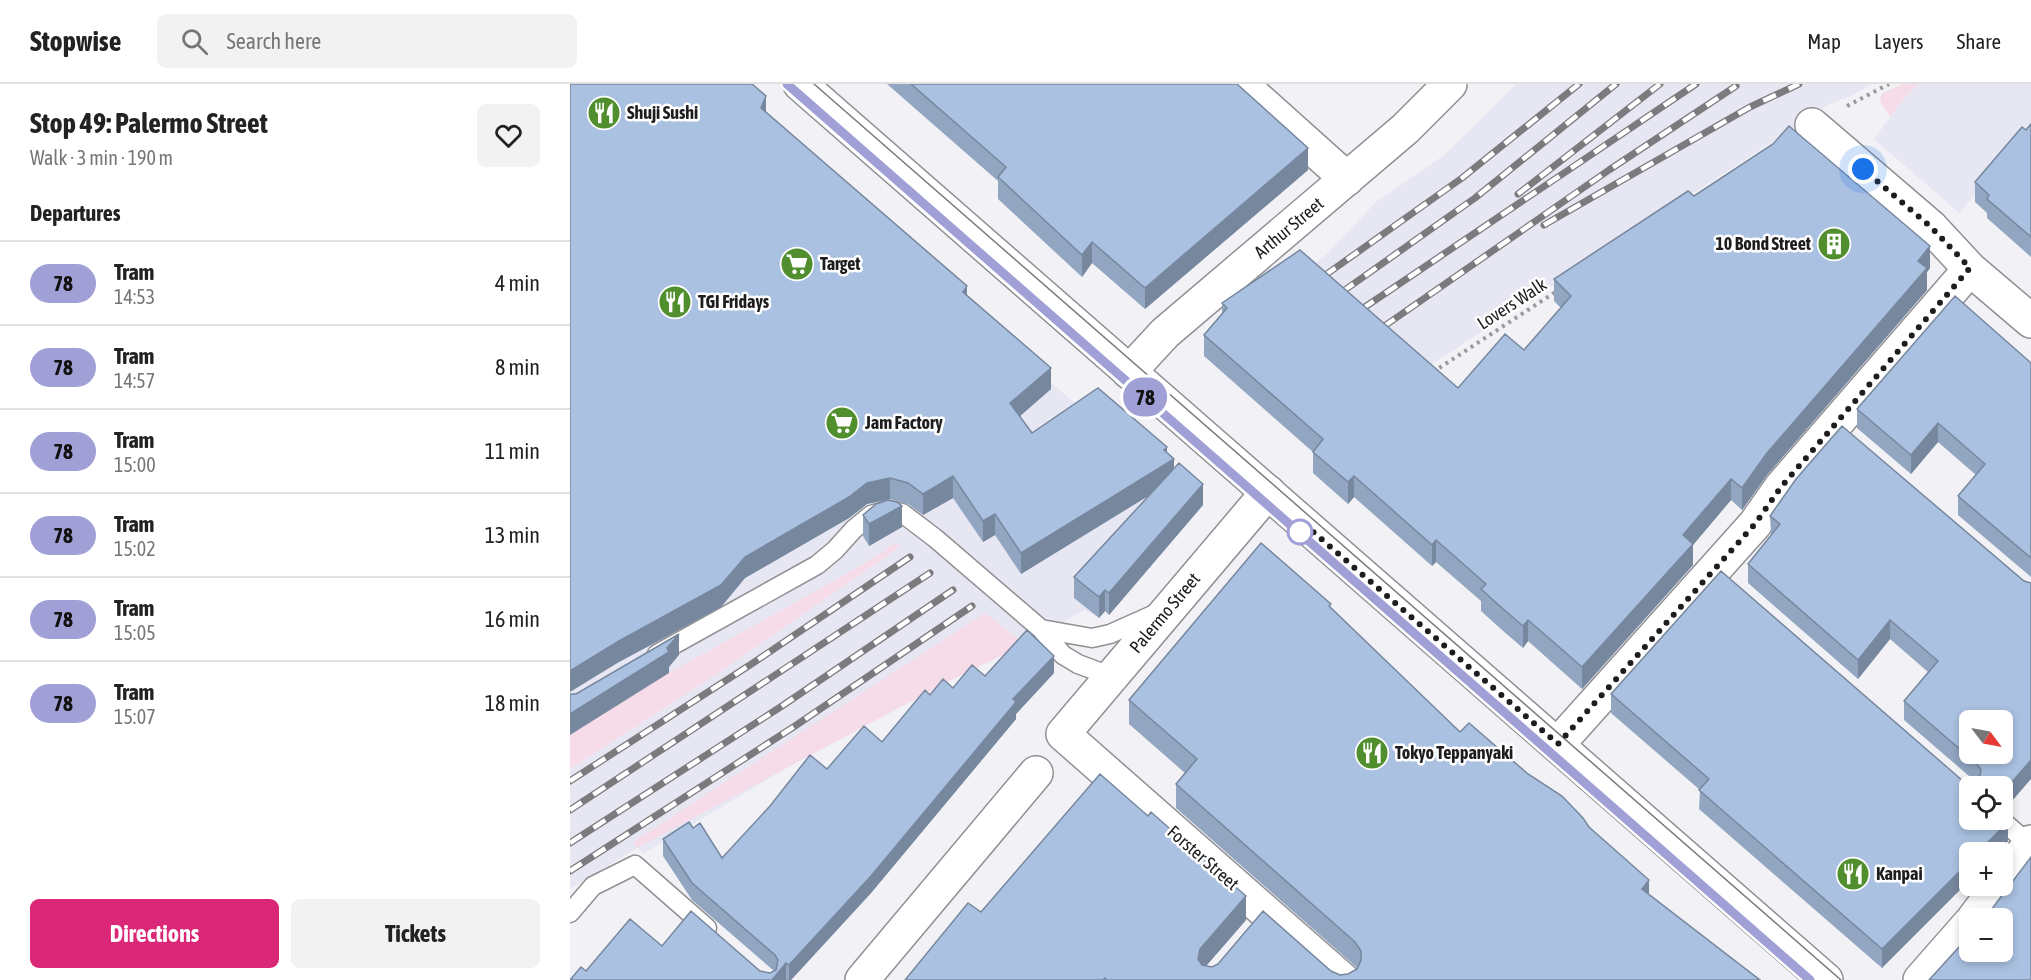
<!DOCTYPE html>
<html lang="en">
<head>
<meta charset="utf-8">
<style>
  :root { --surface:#fff; --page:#f2f2f2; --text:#222; --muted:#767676; --line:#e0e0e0; --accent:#db2777 }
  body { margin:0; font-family:"Asap Condensed",sans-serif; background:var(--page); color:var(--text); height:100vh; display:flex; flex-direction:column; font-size:22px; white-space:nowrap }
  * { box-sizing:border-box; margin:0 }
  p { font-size:20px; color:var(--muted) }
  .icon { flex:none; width:33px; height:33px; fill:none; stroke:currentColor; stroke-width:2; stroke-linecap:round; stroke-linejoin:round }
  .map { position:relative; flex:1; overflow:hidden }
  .panel { display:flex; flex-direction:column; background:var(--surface); width:570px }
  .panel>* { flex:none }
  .badge { padding:0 12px; border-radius:20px; font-size:21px; line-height:39px }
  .needle { width:39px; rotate:122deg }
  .controls { position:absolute; left:1389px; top:626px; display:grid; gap:12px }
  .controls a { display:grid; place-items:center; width:54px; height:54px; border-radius:9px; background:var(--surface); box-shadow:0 3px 9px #0003; font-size:30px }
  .you { position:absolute; width:30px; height:30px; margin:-15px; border:4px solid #fff; border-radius:50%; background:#1a73e8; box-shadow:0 0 0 9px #1a73e833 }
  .map>.badge { position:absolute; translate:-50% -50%; box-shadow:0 0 0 3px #fff }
  h2 { padding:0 30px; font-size:22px; line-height:54px }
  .round { display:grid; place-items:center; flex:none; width:63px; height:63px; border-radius:9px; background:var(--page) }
  .head { display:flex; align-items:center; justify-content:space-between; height:102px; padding:0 30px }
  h1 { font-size:28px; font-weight:700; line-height:45px }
  .primary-button { display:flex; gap:12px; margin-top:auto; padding:12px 30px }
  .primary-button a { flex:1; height:69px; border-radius:9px; background:var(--accent); color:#fff; font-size:24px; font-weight:700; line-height:69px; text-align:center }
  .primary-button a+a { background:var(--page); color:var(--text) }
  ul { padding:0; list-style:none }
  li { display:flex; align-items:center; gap:18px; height:84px; padding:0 30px; border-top:2px solid var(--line) }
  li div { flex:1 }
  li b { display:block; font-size:22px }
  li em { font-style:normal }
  li .badge { min-width:66px; font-weight:700; text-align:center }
  header { display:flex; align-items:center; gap:36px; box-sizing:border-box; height:84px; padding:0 30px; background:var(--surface); border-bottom:2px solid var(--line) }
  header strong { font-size:28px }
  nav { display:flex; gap:33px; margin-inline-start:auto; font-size:21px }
  .search { width:420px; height:54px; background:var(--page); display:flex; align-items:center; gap:15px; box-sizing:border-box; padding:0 21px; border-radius:9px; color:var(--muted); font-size:22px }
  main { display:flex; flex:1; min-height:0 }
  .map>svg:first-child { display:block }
</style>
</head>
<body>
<header>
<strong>Stopwise</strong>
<div class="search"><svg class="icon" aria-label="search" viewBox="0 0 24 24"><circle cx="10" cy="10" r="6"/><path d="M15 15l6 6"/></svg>Search here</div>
<nav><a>Map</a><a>Layers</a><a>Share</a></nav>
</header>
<main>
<section class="panel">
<div class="head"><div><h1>Stop 49: Palermo Street</h1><p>Walk · 3 min · 190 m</p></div><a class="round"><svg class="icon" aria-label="heart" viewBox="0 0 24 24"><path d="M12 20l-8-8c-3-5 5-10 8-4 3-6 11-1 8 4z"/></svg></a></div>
<h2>Departures</h2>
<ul>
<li><span class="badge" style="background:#a0a0d6;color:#111">78</span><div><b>Tram</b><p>14:53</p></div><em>4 min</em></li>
<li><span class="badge" style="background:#a0a0d6;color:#111">78</span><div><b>Tram</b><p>14:57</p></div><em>8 min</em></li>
<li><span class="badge" style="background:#a0a0d6;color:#111">78</span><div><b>Tram</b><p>15:00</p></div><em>11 min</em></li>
<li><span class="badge" style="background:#a0a0d6;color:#111">78</span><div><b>Tram</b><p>15:02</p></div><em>13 min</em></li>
<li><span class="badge" style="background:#a0a0d6;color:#111">78</span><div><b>Tram</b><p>15:05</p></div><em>16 min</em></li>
<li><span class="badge" style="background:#a0a0d6;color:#111">78</span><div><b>Tram</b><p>15:07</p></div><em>18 min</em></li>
</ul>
<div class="primary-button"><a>Directions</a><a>Tickets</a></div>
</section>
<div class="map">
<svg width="1461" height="896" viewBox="0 0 1461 896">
  <rect width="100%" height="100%" fill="#f2f2f6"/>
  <path fill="#e7e7f3" d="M0,0H136L627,425L529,533L514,526L455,560L379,597L220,682L73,770L67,764L0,805V685L144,592L330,463L324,460L292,481L99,589L0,650Z
    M946,0H1302L1281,12L1260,20L861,281H854L742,367L634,272L757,170L807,117L873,72Z
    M1349,0H1461V47L1389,129L1304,55L1335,13Z"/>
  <path fill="#f6dbe8" d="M1332,0H1349L1335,13L1320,33L1311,19L1310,13L1313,9Z
    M325,459L330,463L144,592L0,685V650L99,589L292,481Z
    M415,529L455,560L379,597L67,764L63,758Z"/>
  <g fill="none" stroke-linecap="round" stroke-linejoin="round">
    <g stroke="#909094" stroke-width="21">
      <path id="service" d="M471,545L522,554L540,550L587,529
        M87,570L247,481L265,466L284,445L301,431L318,426L332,429L365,454L471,545L493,571L508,580L543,593
        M1430,735L1459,760
        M0,829L23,802L65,781L137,844"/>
    </g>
    <g stroke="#909094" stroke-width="36">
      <path id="minor" d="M671,0L777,95
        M1242,41L1361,143L1400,185L1461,237
        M559,288L595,249L835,45L880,0
        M698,408L493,650L773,896
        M988,660L1185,440L1211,403L1400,185
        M1432,797L1461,758
        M1404,834L1429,801
        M292,896L466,689
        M1350,896L1400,839"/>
    </g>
    <g stroke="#909094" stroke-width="36">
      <path id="tertiary" d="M230,0L1256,896"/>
    </g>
    <path stroke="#9a9a9d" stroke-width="4" stroke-dasharray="3 4.5" stroke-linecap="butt" d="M1277,22L1319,0
      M863,288L987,207"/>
    <use href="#service" stroke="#fff" stroke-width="18"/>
    <use href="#minor" stroke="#fff" stroke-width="33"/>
    <use href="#tertiary" stroke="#fff" stroke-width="33"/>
    <path stroke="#7b7b7e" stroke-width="1.5" d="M217,0L1240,896
      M244,0L1271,896"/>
    <g stroke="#7b7b7e" stroke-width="7">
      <path id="rail" d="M948,110L1090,0
        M974,141L1180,23L1229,0
        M754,192L892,94L1009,0
        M772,208L905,114L1046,0
        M792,225L1126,0
        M813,243L1039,86L1166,2
        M0,697L183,579L340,473
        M0,726L360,489
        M0,759L212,622L383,506
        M0,787L225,642L402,522"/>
    </g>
    <use href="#rail" stroke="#fff" stroke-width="4.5" stroke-dasharray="14" stroke-linecap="butt"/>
  </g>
  <path fill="#92a6c2" d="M317,0H667L738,86L575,225L522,179L512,193L428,115V97Z
    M196,28L397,211L481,305L449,332L462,349L597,368L604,385L633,421L539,531L535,527L529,534L504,514V493L580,411L451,490L425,451L413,458L383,414L353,431L338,420L320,415L297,420L279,434L175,494L151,523L49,578Z
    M1461,40V173L1417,134V129L1405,118V98Z
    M1124,112L1360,184L1357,188V206L1197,391L1172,426L1161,416L1123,461V481L1012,605L958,557L953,564L932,546L911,527V517L866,478L862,482L784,413L778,420L743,389V368L634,272V251L652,230V219L888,304L954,266L991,224L984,217V195Z
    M1461,279V493L1388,431V412L1406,391L1368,358L1341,390L1287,344V325Z
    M293,431L332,443L299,462L293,452Z
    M1200,432L1454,497L1435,725H1432V702H1400L1438,757L1427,768H1400L1312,884L1129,725L1130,706L1041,629V610L1393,697L1403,700L1406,698L1334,636V617L1358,588L1320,555L1288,595L1178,499V480L1201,451Z
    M761,524L890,648L1019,743L1079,810L1190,896H335L411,828L676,836L636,882L642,883L761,887L770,891L778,890L787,884L785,882L606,724V700L615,689L559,640V616Z
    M484,589L446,630V635L301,809L221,896H0L16,887L92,862L200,889L204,887L122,816L93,772V755L123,744L152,774L257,685L312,658L360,611L383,604L415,592Z"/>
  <path fill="#77879e" d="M196,12V33L191,24Z
    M738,64V86L575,225V204Z
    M522,158V179L512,193V171Z
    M1360,162V184L1357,188V206L1197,391L1172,426V404L1197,369L1348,177Z
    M397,202V223L393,208Z
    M481,284V305L440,341V319Z
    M1368,339V358L1341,390V371Z
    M597,363V379L604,375V396L451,490V469L594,366Z
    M383,392V414L353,431V410Z
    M784,392V413L778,420V398Z
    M320,394V415L297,420L279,434L175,494L151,523L49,578L0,608V587L175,473L297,399Z
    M1161,395V416L1123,461V481L1012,605V583L1113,451Z
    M633,400V421L539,531V509Z
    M332,422V443L299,462V440Z
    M425,430V451L413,458V437Z
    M866,456V478L862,482V461Z
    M535,506V527L529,534V513Z
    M958,536V557L953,564V542Z
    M1320,536V555L1288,595V576Z
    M109,550V571L99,583V589L0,651V630L97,564Z
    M484,572V589L446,630V635L301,809L221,896H219V881L443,615Z
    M1461,676V695L1435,725V706Z
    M1438,738V757L1427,768H1408Z
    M1400,777V796L1312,884V865Z
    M1079,796V819L1072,805Z
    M676,812V836L630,889L628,875L630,865Z
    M216,879V896H202Z"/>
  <path fill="#aac1e1" stroke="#77879e" stroke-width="1.5" fill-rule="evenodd" d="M0,0H182L196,12L191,24L397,202L393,208L481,284L440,319L462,349L528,304L597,363L594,366L604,375L451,469L425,430L413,437L383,392L353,410L338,399L320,394L297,399L279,413L175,473L151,501L49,557L0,587Z
    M341,0H667L738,64L575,204L522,158L512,171L428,93L436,83Z
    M1461,40V153L1417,115L1419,111L1405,98L1452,43L1456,46Z
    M1219,42L1360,162L1348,177L1357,184L1197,369L1172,404L1161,395L1113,451L1123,460L1012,583L958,536L953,542L932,524L911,505L916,500L866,456L862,461L784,392L778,398L743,368L753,355L634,251L657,224L652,219L730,166L888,304L935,250L954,266L1001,212L984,195L1118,107L1124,112L1203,60Z
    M1385,212L1461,279V474L1388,412L1415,380L1368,339L1341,371L1287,325Z
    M1272,342L1454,497L1461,499V676L1435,706H1432V702H1400V735H1432V732L1438,738L1408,768H1400V777L1312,865L1129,706L1139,695L1041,610L1151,487L1393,697L1403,700L1409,696L1411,686L1407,680L1334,617L1368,577L1320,536L1288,576L1178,480L1210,440L1200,432L1226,395ZM1400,636H1432V669H1400Z
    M609,379L633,400L539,509L535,506L529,513L504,493Z
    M318,416L327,418L332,422L299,440L293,431L306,420Z
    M691,459L761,520L759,522L890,648L899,639L958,690L992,712L1013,734L1019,743L1079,796L1072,805L1190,896H537L535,894L533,896H335L398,819L411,828L530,690L578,732L581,728L676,812L630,865L628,875L632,881L642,883L648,880L693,827L761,887L770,891L778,890L787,885L791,876V867L785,858L606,700L627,675L559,616Z
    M457,546L484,572L443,615L446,618L301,792L219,881L216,879L202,896H0L11,883L16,887L60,835L92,862L121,827L190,887L200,889L206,886L208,876L205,871L122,799L93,755L119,738L123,744L130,739L152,774L200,722L240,671L257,685L294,642L312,658L355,606L360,611L373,595L383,604L402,581L415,592Z
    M109,550L97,564L99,568L0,630V610H6Z
    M1461,773V896H1359L1400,851V867H1432V834H1415Z"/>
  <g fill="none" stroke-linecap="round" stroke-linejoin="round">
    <g stroke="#fff" stroke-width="14">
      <path id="line" d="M217,0L1240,896"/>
    </g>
    <use href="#line" stroke="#a0a0d6" stroke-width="9"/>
    <path stroke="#1d1d1f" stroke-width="6" stroke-dasharray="0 10.8" d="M730,448L734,440L988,660L1185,440L1211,403L1400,184L1361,143L1293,85"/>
  </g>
  <defs>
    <g id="restaurant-disc" transform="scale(1.725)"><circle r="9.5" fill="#508e2e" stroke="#fff"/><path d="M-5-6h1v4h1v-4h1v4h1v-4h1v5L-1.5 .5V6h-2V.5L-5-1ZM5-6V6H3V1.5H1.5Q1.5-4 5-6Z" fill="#fff"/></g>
    <g id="building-disc" transform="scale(1.725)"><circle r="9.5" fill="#508e2e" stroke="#fff"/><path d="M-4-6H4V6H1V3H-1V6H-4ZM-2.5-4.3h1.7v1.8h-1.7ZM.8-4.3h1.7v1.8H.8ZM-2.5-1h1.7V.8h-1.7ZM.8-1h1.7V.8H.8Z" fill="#fff"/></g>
    <g id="supermarket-disc" transform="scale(1.725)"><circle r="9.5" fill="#508e2e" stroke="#fff"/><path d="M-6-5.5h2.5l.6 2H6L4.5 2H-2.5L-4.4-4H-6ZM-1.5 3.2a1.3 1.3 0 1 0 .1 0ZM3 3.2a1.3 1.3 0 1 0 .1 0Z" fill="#fff"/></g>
  </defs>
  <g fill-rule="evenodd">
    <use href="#restaurant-disc" x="34" y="29"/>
    <use href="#building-disc" x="1264" y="160"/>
    <use href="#supermarket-disc" x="227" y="180"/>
    <use href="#restaurant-disc" x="105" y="218"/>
    <use href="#supermarket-disc" x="272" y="339"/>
    <use href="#restaurant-disc" x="802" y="669"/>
    <use href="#restaurant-disc" x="1283" y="790"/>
  </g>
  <circle fill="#fff" stroke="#a0a0d6" stroke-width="3" cx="730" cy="448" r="12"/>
  <g text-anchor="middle" stroke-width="5" stroke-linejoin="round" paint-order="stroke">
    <g font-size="18" font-weight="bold" fill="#1d1d1f" stroke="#fff" text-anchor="start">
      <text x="57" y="35">Shuji Sushi</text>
      <text x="1241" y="166" text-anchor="end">10 Bond Street</text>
      <text x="250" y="186">Target</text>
      <text x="128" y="224">TGI Fridays</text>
      <text x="295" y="345">Jam Factory</text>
      <text x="825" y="675">Tokyo Teppanyaki</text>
      <text x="1306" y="796">Kanpai</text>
    </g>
    <g font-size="18" fill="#1d1d1f" stroke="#fff">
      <text transform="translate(719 144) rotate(-40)" y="6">Arthur Street</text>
      <text transform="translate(942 220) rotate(-33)" y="6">Lovers Walk</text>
      <text transform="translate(595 529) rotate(-50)" y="6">Palermo Street</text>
      <text transform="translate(633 774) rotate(41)" y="6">Forster Street</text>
    </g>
  </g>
</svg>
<div class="controls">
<a><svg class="needle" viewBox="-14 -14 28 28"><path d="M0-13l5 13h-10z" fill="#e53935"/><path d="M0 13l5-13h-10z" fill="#767676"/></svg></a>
<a><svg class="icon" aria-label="locate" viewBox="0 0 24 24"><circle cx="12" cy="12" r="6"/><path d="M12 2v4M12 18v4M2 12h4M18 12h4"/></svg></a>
<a>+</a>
<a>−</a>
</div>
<div class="you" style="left:1293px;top:85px"></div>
<b class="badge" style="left:575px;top:313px;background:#a0a0d6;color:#111">78</b>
</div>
</main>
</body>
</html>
